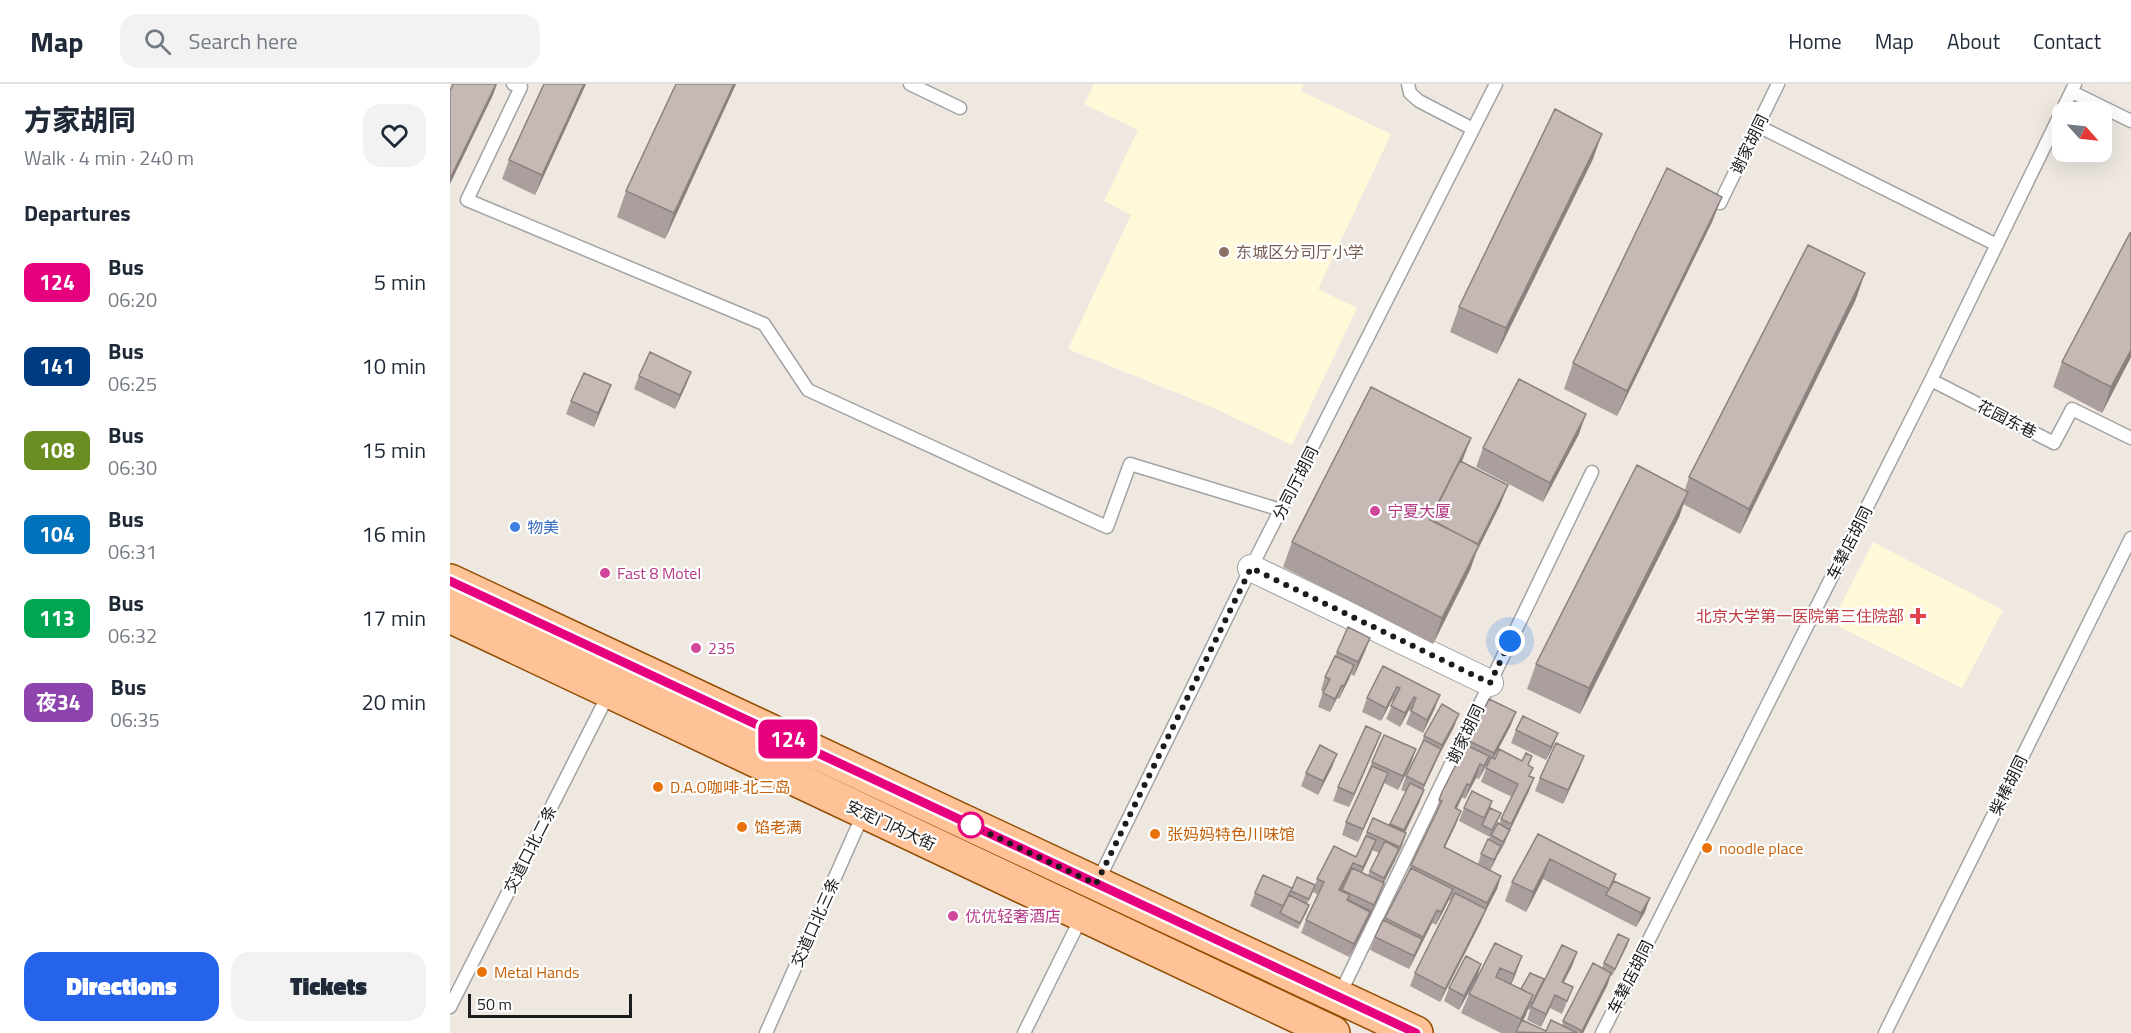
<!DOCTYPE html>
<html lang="en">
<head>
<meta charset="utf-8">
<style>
  :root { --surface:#fff; --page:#f2f2f3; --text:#1f2937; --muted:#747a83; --line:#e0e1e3; --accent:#2563eb }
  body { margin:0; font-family:"Titillium Web","Noto Sans SC",sans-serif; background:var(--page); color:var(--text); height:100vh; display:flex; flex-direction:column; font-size:22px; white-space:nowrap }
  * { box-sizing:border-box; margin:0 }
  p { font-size:20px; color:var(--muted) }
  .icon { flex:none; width:33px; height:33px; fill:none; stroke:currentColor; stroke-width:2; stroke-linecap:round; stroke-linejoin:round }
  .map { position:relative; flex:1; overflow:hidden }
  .details { display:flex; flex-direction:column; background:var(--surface); width:450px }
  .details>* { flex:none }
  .badge { padding:0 12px; border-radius:9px; font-size:21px; line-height:39px }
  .needle { width:39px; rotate:117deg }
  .buttons { position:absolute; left:1602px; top:18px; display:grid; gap:12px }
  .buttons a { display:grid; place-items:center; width:60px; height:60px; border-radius:12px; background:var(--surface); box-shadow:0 6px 24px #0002; font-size:30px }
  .scale { position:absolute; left:18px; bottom:15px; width:164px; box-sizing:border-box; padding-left:6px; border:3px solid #1c1c1c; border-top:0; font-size:16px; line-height:21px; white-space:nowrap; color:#1c1c1c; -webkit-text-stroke:4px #fff; paint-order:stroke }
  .you { position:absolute; width:30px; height:30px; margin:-15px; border:4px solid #fff; border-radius:50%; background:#1a73e8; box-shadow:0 0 0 9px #1a73e833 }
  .map>.badge { position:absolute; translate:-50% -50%; box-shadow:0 0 0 3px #fff }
  h2 { padding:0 24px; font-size:22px; line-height:54px }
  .round { display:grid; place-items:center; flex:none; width:63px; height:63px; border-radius:18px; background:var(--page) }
  .head { display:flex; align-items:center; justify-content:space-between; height:102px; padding:0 24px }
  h1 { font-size:28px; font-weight:800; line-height:45px }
  .primary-button { display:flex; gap:12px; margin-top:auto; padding:12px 24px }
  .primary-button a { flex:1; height:69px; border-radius:18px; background:var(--accent); color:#fff; font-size:24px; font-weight:800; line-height:69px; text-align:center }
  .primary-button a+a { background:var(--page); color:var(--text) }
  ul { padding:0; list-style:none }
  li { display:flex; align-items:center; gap:18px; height:84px; padding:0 24px }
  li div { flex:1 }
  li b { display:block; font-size:22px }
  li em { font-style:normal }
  li .badge { min-width:66px; font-weight:700; text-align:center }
  header { display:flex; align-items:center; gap:36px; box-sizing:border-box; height:84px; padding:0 30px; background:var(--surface); border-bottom:2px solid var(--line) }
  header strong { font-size:28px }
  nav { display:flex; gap:33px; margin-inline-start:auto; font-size:21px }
  .search { width:420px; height:54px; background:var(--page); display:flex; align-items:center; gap:15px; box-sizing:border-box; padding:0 21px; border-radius:18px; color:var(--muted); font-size:22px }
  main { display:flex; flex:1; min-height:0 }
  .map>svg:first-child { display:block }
</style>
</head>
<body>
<header>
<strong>Map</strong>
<div class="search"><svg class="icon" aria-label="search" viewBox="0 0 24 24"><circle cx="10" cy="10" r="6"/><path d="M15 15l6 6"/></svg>Search here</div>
<nav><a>Home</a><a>Map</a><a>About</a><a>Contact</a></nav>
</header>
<main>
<section class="details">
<div class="head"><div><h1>方家胡同</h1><p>Walk · 4 min · 240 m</p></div><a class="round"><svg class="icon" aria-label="heart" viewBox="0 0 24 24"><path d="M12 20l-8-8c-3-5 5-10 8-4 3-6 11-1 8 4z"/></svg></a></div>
<h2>Departures</h2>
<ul>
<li><span class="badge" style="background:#e6007e;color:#fff">124</span><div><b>Bus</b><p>06:20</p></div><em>5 min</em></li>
<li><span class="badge" style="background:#003b80;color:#fff">141</span><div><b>Bus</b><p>06:25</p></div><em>10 min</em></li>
<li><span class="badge" style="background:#6b8e23;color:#fff">108</span><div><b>Bus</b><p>06:30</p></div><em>15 min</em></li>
<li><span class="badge" style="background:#0072bc;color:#fff">104</span><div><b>Bus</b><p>06:31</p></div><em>16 min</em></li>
<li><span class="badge" style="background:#00a651;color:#fff">113</span><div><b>Bus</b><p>06:32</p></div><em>17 min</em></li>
<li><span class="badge" style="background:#8e44ad;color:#fff">夜34</span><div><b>Bus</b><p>06:35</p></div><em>20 min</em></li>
</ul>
<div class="primary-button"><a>Directions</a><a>Tickets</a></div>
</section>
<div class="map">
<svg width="1681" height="949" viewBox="0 0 1681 949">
  <rect width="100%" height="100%" fill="#eee8e1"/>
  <path fill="#fff9d9" d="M644,0H854L851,7L941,50L868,205L907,224L842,361L757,321L618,265L681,131L654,117L688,46L634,20Z
    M1423,458L1553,526L1512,604L1382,539Z"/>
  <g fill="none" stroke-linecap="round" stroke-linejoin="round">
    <g stroke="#a3a3a3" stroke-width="15">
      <path id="service" d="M63,0L71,3L17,116L314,240L358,306L657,443L680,380L831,426
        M460,0L510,24
        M958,0L960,9L969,17L1023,45
        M1622,8L1681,37
        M1308,42L1547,161
        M1270,119L1328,0
        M1481,296L1604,359L1622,325L1681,354
        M647,799L801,484L1046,0
        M889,912L1142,388
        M0,923L159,609
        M316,949L414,728
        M574,949L632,832
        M1152,949L1481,296L1625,0
        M1435,949L1681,454"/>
    </g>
    <g stroke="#a3a3a3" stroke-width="28">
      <path id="minor" d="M801,484L1040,599"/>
    </g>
    <g stroke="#944d00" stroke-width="36">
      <path id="primary" d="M0,497L966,949
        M0,532L883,949"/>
    </g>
    <use href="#service" stroke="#fff" stroke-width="12"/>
    <use href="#minor" stroke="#fff" stroke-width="26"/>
    <use href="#primary" stroke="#ffc296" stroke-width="33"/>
  </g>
  <path fill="#aa9f9c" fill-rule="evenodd" d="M136,0L85,111L52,95L59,76Z
    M286,0L215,155L167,133L176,107Z
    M1143,75L1047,270L1000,248L1009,223Z
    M1272,113L1262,138L1167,332L1114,305L1123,279Z
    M1681,149V273L1652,329L1603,303L1612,278Z
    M1406,215L1290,450L1233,420L1229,433L1130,630L1077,605L1086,580L1235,406L1239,393Z
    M241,288L236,301L225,325L184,305L189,292Z
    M161,301L144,343L116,330L121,317Z
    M1129,350L1093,418L1026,383L1033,364Z
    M1021,354L1012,378L1058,401L1050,421L1026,469L1020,486L983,560L833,483L842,458Z
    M920,554L915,567L904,592L901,590L889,615L887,614L880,628L868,623L873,608L871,606L875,593L887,568Z
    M933,582L985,624L973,649L956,640L961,627L959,626L950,643L936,635L944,617L942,616L931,637L912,628L917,614Z
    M1061,641L1043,674L1079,682L1080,692L1079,707L1058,750L1055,759L1048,771H1047L1040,786L1051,792L1047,805L990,918L960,902L965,889L1001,817L999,816L986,841L982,839L959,885L920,866L925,853L956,793L961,781L986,730L985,729L992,708L1019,657ZM1035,681L1037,682L1031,698L1062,713L1049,740L1041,751L1031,770L1028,780L995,763L1006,740L1011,727L1007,724L1012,713L1015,715L1026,694L1029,695Z
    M1004,643L989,671L973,705L974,706L969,719L955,749H956L952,763L934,799L929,812L919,834L899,873L851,849L856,836L868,811L863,808L857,820L859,821L857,828L848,845L800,822L805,809L842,804L840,811L847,793L865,801L867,795L906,773L917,748L939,741L956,708L951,706L956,692L970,665L974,652ZM922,766L929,769L918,791L912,788ZM898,792H899L892,807H891Z
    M1066,646L1103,662L1096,676L1061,659Z
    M931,649L926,662L899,723L883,717L888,703Z
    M966,665L961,679L948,706L934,699L908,758L892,751L896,738L917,691L922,678Z
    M887,670L882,683L868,711L851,702L856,689Z
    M1129,685L1113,720L1085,707L1090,694Z
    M1042,717L1040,724L1048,736L1040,753L1009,737L1014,724Z
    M1088,750L1166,790L1164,797L1195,828L1186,843L1093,795L1076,828L1055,817L1062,798Z
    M1179,855L1162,892L1161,891L1157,902L1133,949H1051L1011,929L1019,910L1045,859L1072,872L1061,900L1071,905L1091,902L1080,926L1078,925L1073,936L1096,947L1112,942L1113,937L1152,884L1154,879Z
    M1127,868L1122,882L1114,898L1123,903L1112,930L1100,924L1091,943L1077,936L1081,923Z
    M1031,880L1027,893L1009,926L994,917L999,904Z"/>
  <path fill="#8b827f" d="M46,0H47L43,11L0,100V95Z
    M134,0H136L85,111L92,91Z
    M284,0H286L215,155L224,129Z
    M1152,50L1143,75L1047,270L1056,244Z
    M1272,113L1262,138L1167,332L1177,307Z
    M1415,189L1406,215L1290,450L1299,425Z
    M1681,266V273L1652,329L1661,303Z
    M241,288L236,301L225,325L230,311Z
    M161,301L156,315L144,343L148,329Z
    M1136,330L1129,350L1093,418L1100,399Z
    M1021,354L1011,379L980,435Z
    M1058,401L1050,421L1026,469L1020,486L983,560L992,534Z
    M1238,408L1229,433L1130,630L1139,604Z
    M920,554L915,567L904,592L908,578Z
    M904,581L899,595L889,615L894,602Z
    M892,601L887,614L880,628L885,615Z
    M947,603L942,616L931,637L936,624Z
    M990,611L985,624L973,649L977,636Z
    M964,613L959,626L950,643L955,629Z
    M1066,628L1061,641L1039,683L1044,669Z
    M1009,630L1004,643L989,671L969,714L974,701L988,671L992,661Z
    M931,649L926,662L899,723L904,710Z
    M1108,649L1103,662L1096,676L1101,663Z
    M966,665L961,679L948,706L953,692Z
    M887,670L882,683L868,711L873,697Z
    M1039,672L1034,686L1029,695L1034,682Z
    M1134,672L1129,685L1113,720L1118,706Z
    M1030,680L1026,694L1015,715L1020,701Z
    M938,689L933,702L908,758L913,745Z
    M1084,694L1079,707L1048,771L1053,758Z
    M1017,700L1012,713L1001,737L1005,724Z
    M974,706L969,719L949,760L954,746Z
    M1011,727L1006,740L989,776L994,763Z
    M926,756L921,770L908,797L913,783Z
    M1051,762L1046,775L1039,789L1044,776Z
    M949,765L944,778L929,807L934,794Z
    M1100,775L1093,795L1076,828L1083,808Z
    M903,779L898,792L884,819L889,806Z
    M1051,792L1047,805L1035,828L1031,838L990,918L995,905Z
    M934,799L929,812L919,834L899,873L904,860L920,828L921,827Z
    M1003,805L998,818L986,841L991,828Z
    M1200,814L1195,828L1186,843L1191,829Z
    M987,826L982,839L959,885L964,872Z
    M1179,855L1177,862L1162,892L1165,885Z
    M1127,868L1122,882L1107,911L1112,898Z
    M1072,872L1065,892L1057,910L1064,890Z
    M1031,880L1027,893L1009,926L1014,912Z
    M1161,889L1157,902L1133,949H1131Z
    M1083,911L1076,931L1067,949L1066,948L1071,935Z
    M1105,911L1100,924L1091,943L1096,930Z"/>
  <path fill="#c6b9b5" stroke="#8b827f" stroke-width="1.5" d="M3,0H46L0,95V7Z
    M94,0H134L92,91L59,76Z
    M226,0H284L224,129L176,107Z
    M1105,25L1152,50L1056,244L1009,223Z
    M1217,84L1272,113L1177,307L1123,279Z
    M1680,149H1681V266L1661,303L1612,278Z
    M1358,161L1415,189L1299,425L1239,393Z
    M200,268L241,288L230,311L189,292Z
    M134,289L161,301L148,329L121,317Z
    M1069,295L1136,330L1100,399L1033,364Z
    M921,303L1021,354L980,435L1029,461L992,534L842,458Z
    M1010,377L1058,401L1028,460L980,436Z
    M1187,381L1238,408L1139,604L1086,580Z
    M898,543L920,554L908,578L887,568Z
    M885,572L904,581L894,602L892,601L885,615L873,609L880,595L875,593Z
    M933,582L990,611L977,636L961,627L966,614L964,613L955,629L941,622L950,604L947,603L936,624L917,614Z
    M1039,615L1066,628L1044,669L1019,657Z
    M992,620L1009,630L992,661L974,652Z
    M1073,632L1108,649L1101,663L1066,646Z
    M916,642L931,649L904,710L888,703Z
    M934,651L966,665L953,692L922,678Z
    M974,656L991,665L974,701L956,692Z
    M1106,659L1134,672L1118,706L1090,694Z
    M870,661L887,670L873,697L856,689Z
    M1016,661L1039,672L1034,682L1030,680L1020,701L1017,700L1005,724L1011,727L994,763L1051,792L1037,819L961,781L992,717L989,716L992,708Z
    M1049,665L1072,677L1076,669L1082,672L1078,681L1083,684L1079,692L1084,694L1061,740L1051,735L1068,700L1036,684L1041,673L1045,675Z
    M922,682L938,689L913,745L896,738Z
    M960,699L974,706L954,746L940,740Z
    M1022,707L1042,717L1034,734L1014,724Z
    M1040,724L1051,729L1042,746L1032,741Z
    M923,734L956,749L950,763L917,748Z
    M1048,739L1060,746L1053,758L1041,751Z
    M1088,750L1166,790L1159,805L1100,775L1083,808L1062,798Z
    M916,752L926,756L913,783L903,779L889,806L900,811L897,816L920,828L904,860L856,836L874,798L867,795L884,762L906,773Z
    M1038,755L1051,762L1044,776L1031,770Z
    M935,757L949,765L934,794L920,787Z
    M902,784L934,799L924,821L892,806Z
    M961,784L1003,805L991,828L987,826L973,853L935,834Z
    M813,791L842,804L833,822L805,809Z
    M847,793L865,801L859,815L841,807Z
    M1164,797L1200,814L1191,829L1156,811Z
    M1005,809L1036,825L995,905L965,889Z
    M839,811L859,821L850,839L830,829Z
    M898,816L921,827L917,834L920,828Z
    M933,836L972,855L964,872L925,853Z
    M1168,850L1179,855L1165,885L1154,879Z
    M1045,859L1072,872L1064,890L1050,884L1046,893L1083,911L1071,935L1019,910Z
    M1112,861L1127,868L1112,898L1123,903L1117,917L1105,911L1096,930L1081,923Z
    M1016,872L1031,880L1014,912L999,904Z
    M1143,879L1161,889L1132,947L1113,937Z
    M1080,889L1094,895L1082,919L1080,918L1083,911L1071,905Z
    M1072,936L1096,947L1095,949L1066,948Z
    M1101,936L1127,949H1095Z"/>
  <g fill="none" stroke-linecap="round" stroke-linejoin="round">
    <g stroke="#fff" stroke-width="14">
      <path id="line" d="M0,497L966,949"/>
    </g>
    <use href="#line" stroke="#e6007e" stroke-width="9"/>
    <path stroke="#1c1c1c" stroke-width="6" stroke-dasharray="0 10.8" d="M521,741L646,800L801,484L1040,599L1060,557"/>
  </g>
  <circle fill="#8d6e63" stroke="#fff" stroke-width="2" cx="774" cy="168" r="6"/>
  <g fill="#d1479c" stroke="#fff" stroke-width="2">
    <circle cx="925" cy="427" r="6"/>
    <circle cx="155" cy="489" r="6"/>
    <circle cx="246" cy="564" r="6"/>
    <circle cx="503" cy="832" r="6"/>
  </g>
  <circle fill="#3f7fe0" stroke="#fff" stroke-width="2" cx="65" cy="443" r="6"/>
  <path fill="#e0444e" stroke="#fff" stroke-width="2" d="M1465 523h6v6h6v6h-6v6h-6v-6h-6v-6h6z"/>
  <g fill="#e8710a" stroke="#fff" stroke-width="2">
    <circle cx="208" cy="703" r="6"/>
    <circle cx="292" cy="743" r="6"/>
    <circle cx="705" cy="750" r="6"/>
    <circle cx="1257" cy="764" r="6"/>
    <circle cx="32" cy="888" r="6"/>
  </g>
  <circle fill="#fff" stroke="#e6007e" stroke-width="3" cx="521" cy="741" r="12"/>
  <g text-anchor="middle" stroke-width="4.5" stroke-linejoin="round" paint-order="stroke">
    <g font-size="16" fill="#1c1c1c" stroke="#fff">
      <text transform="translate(1299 60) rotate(-64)" y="6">谢家胡同</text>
      <text transform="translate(1557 335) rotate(27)" y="6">花园东巷</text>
      <text transform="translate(845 399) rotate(-63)" y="6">分司厅胡同</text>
      <text transform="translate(1399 459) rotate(-63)" y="6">车辇店胡同</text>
      <text transform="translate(1015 650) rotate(-64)" y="6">谢家胡同</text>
      <text transform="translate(1558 701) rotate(-64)" y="6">柴棒胡同</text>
      <text transform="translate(441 741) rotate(25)" y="6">安定门内大街</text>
      <text transform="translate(80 765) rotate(-63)" y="6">交道口北二条</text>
      <text transform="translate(365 838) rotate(-66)" y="6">交道口北三条</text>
      <text transform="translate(1180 893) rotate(-63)" y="6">车辇店胡同</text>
    </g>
    <g font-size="16" fill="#785e54" stroke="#fff" text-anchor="start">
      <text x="786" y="174">东城区分司厅小学</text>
    </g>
    <g font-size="16" fill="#b23c85" stroke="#fff" text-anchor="start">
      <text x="937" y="433">宁夏大厦</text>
      <text x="167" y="495">Fast 8 Motel</text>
      <text x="258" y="570">235</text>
      <text x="515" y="838">优优轻奢酒店</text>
    </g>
    <g font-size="16" fill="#366cbe" stroke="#fff" text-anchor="start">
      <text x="77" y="449">物美</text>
    </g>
    <g font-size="16" fill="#be3a42" stroke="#fff" text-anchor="end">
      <text x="1454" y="538">北京大学第一医院第三住院部</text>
    </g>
    <g font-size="16" fill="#c56008" stroke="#fff" text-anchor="start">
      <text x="220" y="709">D.A.O咖啡·北三岛</text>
      <text x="304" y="749">馅老满</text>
      <text x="717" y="756">张妈妈特色川味馆</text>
      <text x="1269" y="770">noodle place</text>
      <text x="44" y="894">Metal Hands</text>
    </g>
  </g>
</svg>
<div class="buttons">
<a><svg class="needle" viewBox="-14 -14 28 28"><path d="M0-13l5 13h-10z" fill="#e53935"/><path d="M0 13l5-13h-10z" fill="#747a83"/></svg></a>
</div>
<div class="scale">50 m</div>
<div class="you" style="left:1060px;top:557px"></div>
<b class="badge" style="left:338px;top:655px;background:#e6007e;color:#fff">124</b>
</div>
</main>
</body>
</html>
